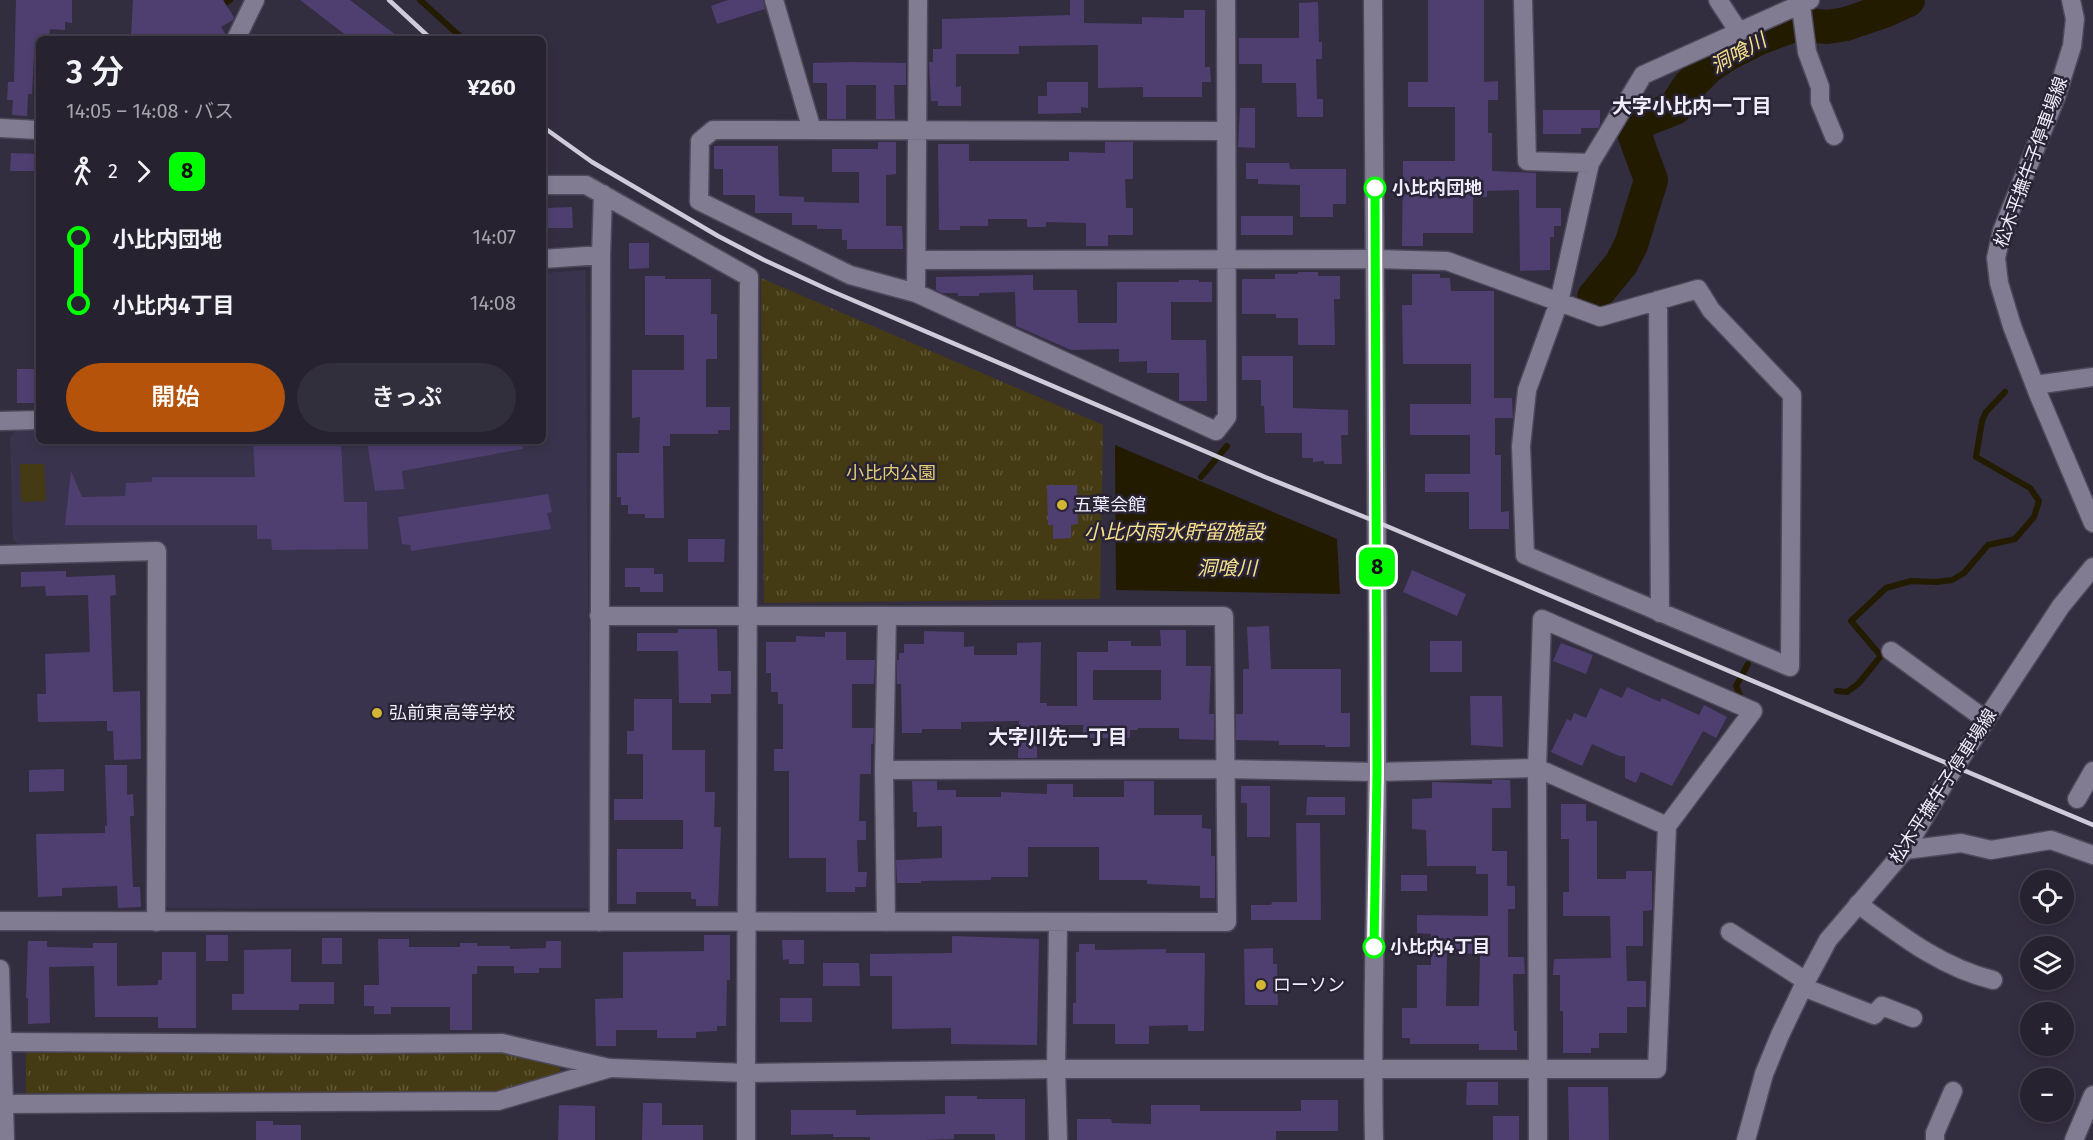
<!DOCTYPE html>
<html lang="ja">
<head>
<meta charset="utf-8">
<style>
  :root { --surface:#262230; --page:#322f3c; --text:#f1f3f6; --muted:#a4a4ab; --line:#423f4c; --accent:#b45309 }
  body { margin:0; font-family:"Fira Sans","Noto Sans JP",sans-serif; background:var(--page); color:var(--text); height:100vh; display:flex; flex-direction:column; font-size:22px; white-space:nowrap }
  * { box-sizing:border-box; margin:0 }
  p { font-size:20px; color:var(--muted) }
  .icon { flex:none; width:33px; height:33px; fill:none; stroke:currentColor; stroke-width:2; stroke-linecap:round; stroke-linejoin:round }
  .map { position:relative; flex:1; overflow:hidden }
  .panel { position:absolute; left:36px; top:36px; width:510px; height:408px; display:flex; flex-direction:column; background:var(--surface); border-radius:9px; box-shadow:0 3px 9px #0003,0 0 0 2px var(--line) }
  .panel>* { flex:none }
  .badge { padding:0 12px; border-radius:9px; font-size:21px; line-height:39px }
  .fabs { position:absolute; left:2020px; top:870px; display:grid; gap:12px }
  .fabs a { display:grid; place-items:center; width:54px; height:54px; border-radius:50%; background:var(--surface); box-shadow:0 3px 9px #0003,0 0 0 2px var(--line); font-size:30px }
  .map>.badge { position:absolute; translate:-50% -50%; box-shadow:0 0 0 3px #fff }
  .legs { display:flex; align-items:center; gap:9px; height:66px; padding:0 30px; font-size:20px }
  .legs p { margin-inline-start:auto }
  .headline { display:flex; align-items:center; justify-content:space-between; height:102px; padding:0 30px }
  h1 { font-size:33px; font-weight:600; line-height:45px }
  .cta { display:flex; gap:12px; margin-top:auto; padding:12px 30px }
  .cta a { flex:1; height:69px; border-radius:36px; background:var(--accent); color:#fff; font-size:24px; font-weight:600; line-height:69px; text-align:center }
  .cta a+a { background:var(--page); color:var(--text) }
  ul { padding:0 30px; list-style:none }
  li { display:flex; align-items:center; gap:21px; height:66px; font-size:22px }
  li i { display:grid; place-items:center; width:9px; height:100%; margin:0 8px; background:currentColor }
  li i::after { content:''; width:15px; height:15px; margin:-8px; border:4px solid; border-radius:50%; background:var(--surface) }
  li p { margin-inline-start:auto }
  li:first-child i { background:linear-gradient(#0000 50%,currentColor 0) }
  li:last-child i { background:linear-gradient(currentColor 50%,#0000 0) }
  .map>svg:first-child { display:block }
</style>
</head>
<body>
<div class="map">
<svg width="2093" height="1140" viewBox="0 0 2093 1140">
  <defs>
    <pattern id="grass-tufts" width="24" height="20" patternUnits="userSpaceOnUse" patternTransform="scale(1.5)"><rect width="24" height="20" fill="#443b14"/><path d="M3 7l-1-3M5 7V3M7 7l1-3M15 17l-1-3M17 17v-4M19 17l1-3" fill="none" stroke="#5f5837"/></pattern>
  </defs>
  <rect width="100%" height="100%" fill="#332d40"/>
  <path fill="#3a334d" d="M586,270L590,908H169L162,903L165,543L20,546L13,540L10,437L17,429L39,428V441H543V273Z"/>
  <path fill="url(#grass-tufts)" d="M761,278L1103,425L1100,599L764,603Z
    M26,1053H501L557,1066L560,1069L561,1075L501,1095L26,1093Z"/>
  <path fill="#443b14" d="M20,464H44L46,501L21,502Z"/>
  <path fill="#221b00" d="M1115,445L1337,539L1340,594L1116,590Z"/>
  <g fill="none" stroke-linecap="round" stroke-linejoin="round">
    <path stroke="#221b00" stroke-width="6" d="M420,0L463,39
      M218,8L230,0
      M1201,477L1227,446
      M1837,691L1847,692L1858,684L1881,656L1851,621L1886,588L1911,581L1936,582L1952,580L1964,573L1988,545L2015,539L2034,517L2039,501L2030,488L1976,457L1982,421L1986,412L2005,392
      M1740,695L1736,686L1748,664"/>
    <path stroke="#221b00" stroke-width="34" d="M1594,297L1621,264L1631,245L1651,180L1631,125L1635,119H1647L1675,108L1689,86L1709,66L1727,54L1759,38L1797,24L1827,27L1846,24L1884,11L1908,0"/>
  </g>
  <path fill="#4e3f70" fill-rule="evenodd" d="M16,0H72V23L65,22V30L50,29L49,39H39V54H34L32,94H28L27,116L12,115L13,100H7L8,82H14Z
    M133,0H223L234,17L233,20L221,27L226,35L225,39H187L190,37L131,35Z
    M300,0H350L401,39H351Z
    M728,0H763L765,9L717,24L711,6Z
    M1070,0H1084V23L1142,24V17L1184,18V10H1205V67H1210L1211,82H1202V97H1143V87L1098,88V45L1019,46V54H956V87L961,86V106H938V101H931L929,62H933V49H942V19L1070,15Z
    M1428,0H1484V82L1498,81V100H1488V133H1492V171L1536,173V208H1561V226H1554V237H1550V270L1520,271L1519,190L1487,191V197H1473V233H1423V246H1402L1403,161H1455V107H1408V82H1428Z
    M1318,2L1319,42H1322V59H1316L1317,99H1323V117H1297L1296,83H1262V64H1239V38H1299V3Z
    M849,62L906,63V85H894L895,119H876V85H846V119H827V83H813V63Z
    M1047,82H1088V108L1081,107V113L1038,114V96H1047Z
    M1240,108H1255V148L1238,147Z
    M1543,110H1600V124L1598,128H1581V134H1543Z
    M878,142H896V174L886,175V226H902L903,249H847V240H842V229H817V225H792V213H755V195H723V169H714V146H778L779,196L804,197V202L859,203V172H832V149H878Z
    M1105,142H1133V179H1125L1126,208H1133V235H1108V246H1086V223L1046,222V227H1027V219H988V226H960V230H939L938,144H969V161H1069V152L1105,153Z
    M11,153L39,154V171H10Z
    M1246,163H1289L1290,169H1346V204H1333V217H1300V185L1258,184V179H1246Z
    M572,207L573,228H548L547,208Z
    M1241,216H1293V235H1241Z
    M629,243H649V268L629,269Z
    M1298,272H1318V276H1340V299H1334L1335,345H1298V318H1276V314H1242V279H1275V274H1298Z
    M1412,274H1440V278H1450L1451,291H1494V398H1512L1513,418H1495V455H1501V512L1509,511V529H1469V492H1425V474H1470V435H1410V404H1471V364H1403L1402,305H1412Z
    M1033,275V290H1077L1078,323H1117V282H1179V280H1199V282H1212V302H1171V340H1206L1207,401H1179V373H1147V361L1119,362V349L1071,350L1016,326L1015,292L979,293V296H958V293H942L936,290V277Z
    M645,276H665V279H711V314H717V359H706V407H730V430H718V434H670V446H663L664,518H645V514H628V505H621V497H617V453H639L640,417L632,418V370H684V335H645Z
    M1242,356H1293V408L1348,410V435H1341L1342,464H1324V461L1313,462V458H1302V433H1265L1264,406H1261V380H1242Z
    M17,369H39V403H17Z
    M253,441H341L344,502H367L368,549L272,550L271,539H257V525H65L71,471L82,497L125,496L126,483L152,482V477H255Z
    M367,441H522L523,449L402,471L404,489L375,491Z
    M1047,485H1077L1078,524L1071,525V538L1053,539V525H1048Z
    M548,494L552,512L547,513L551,529L411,551L410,545L402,544L398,517Z
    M688,539H725L724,562H688Z
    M625,568H654V574H663V592H640V587H625Z
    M1412,570L1466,594L1457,616L1403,592Z
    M66,571V577L115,575L116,595L110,596L113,692L140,691L141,759L114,760L113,731H107V721L38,722L37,694H46L45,654L90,652L88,595L46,596L45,586L21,587V572Z
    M1269,626L1271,669H1341V713H1350V747H1325V745H1279V741L1236,740V714H1243V669H1249L1247,627Z
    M678,629H717L718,671H731V694H711V703H679L678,651H637V633H678Z
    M1160,630H1186V666H1211L1209,714H1214V740L1179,739V728H1138V730H1130V738H1083V725H1037V758H1018L1019,721L961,722V729H922V733H902L901,684H897V660H899V653H904V644H924V631L964,632V647L974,646V655H1017V643L1041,642L1040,703H1047V706H1077V652H1108V641H1131V646H1161ZM1093,670H1161V700H1093Z
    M825,632H846V660H875L874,684H852V728H874L873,744H871V774H860L859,821H866V840H857L858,872H867L866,887H855V892H826V858H789V771H774V749H783V704H778V692H771V673H766V642H796V636L825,637Z
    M1430,641H1462V672H1430Z
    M1561,643L1593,655L1586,674L1553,661Z
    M1627,687L1660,702L1662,698L1699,715L1704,705L1727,717L1716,738L1703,731L1672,786L1641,772L1636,783L1625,778V756H1619L1592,744L1582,766L1551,752L1567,719L1571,721L1574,713L1586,718L1600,688L1622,698Z
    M1470,696H1502L1503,747L1471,745Z
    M634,699H672V750H705V792H715L714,827H721L718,906H696V899H691V892H636V904H617V849H683V820H614V799H643V754H627V731H634Z
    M105,765H127V795L133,794L134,816H130L133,887H140L141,907L118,908L117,886L62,888V896L38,897L36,834L105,833V826H107Z
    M64,769V791L29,792V770Z
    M1492,780H1510L1511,808H1492V851H1507V886H1515V909H1508V957H1524L1525,974H1513L1514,1031H1517V1050H1479V1044H1410V1038H1402V1008H1417V965H1431V934L1417,933V915L1488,916V874H1476V866H1427L1426,830L1412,829V799L1432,798V782L1492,784ZM1447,953L1480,954L1479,1006H1446Z
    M912,781H937V790H956V797H1001V792L1047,794V784H1073V797H1124V781H1154V815H1202V828L1211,829V856H1215V898H1200V886L1147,884V880H1099V847H1028V877H991V880L921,881V883H897L896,860L942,858V826L917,827V812H913Z
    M1241,786H1270V837H1247V803H1241Z
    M1307,797H1345V815H1306Z
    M1561,804H1586V821H1597V879H1626V871H1652V910L1643,911V946H1626L1627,981H1646V1007H1627V1033H1599V1048H1591V1053H1563V1011H1560V975H1553L1554,959L1611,958L1610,916H1563V892H1569V839H1561Z
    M1296,823H1320L1321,920H1251V905H1271L1272,902H1297Z
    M1401,875H1427V891H1401Z
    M206,935H228V961H206Z
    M704,935H730V980H727L726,1026H717V1031L696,1032V1038H657V1030H616V1046H596L595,999L623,998V952L704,951Z
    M952,936L1039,939L1037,1045L951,1044V1028L892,1029V976H870V954L952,953Z
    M322,938H342V964H322Z
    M378,939H409V947H460V943H477V946H510V949L546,948V941H561V968H539V973H514V966H477V974H472V1030H450V1007H391V1014H374V1006H364V985H379Z
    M782,940H804V964H789V959L783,960Z
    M28,941H47V947L93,948V943H117V986L158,985V980H162V952H196V1028H158V1017H95L94,967L93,966L49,967L50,1023L28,1024V998H26Z
    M1079,944H1095V950L1166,949V953H1205L1204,1031H1188V1025L1149,1026V1044H1115V1024H1073V1003H1076V952H1079Z
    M1273,948V964H1277L1278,1005H1245L1244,949Z
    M291,949V982H334V1004H299V1010H232V994H244V950Z
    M823,963H859L860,986H823Z
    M780,998H812V1022H780Z
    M1467,1082H1498V1105H1466Z
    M1568,1087H1608L1609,1140H1569Z
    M945,1096H977V1099H1025V1140H995V1134H954V1139L923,1140H870V1137H833V1134L791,1135V1110H856V1115L945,1114Z
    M1301,1100H1338V1131H1276V1140H1077V1119H1111L1112,1123L1151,1124V1105H1200V1111H1301Z
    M643,1103H662V1125H703V1140H642Z
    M559,1105L595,1106V1140H558Z
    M1493,1116H1519V1140H1493Z
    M256,1121H273V1125H301V1140H256Z"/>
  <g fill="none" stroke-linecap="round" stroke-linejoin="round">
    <g stroke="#4d495a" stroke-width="21">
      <path id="street" d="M774,0L812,130
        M1226,0L1227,417L1216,431L916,293L850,275L699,201L700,141L713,130L1226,131
        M1523,0L1527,161L1590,163
        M1718,0L1739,32
        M1801,6L1807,52L1820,87V102L1834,136
        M236,39L255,0
        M0,128L39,130
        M543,185H586L749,277L746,1073
        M543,259L601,255
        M917,260L1376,259L1447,261L1600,317L1698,289L1711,310L1792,395L1790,667L1525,555L1521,446L1527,390L1559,302L1590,163L1643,75L1810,0
        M916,293L918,0
        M1658,300L1660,613
        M2035,385L2093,377
        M0,421L39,420
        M0,555L157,551L156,922
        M1891,651L1986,720
        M884,770L1226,769L1377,772L1537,768L1667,826
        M2077,799L2093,771
        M1905,850L1961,843L1991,850L2051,840L2093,855
        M1858,904C1900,935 1942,968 1993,980
        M0,921L1227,922L1224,616H599
        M599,922L601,255L603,194
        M886,922L884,770L887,616
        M1730,932L1806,981
        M1803,987L1874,1015L1882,1006L1913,1018
        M2,1042L351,1044L502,1043L609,1068
        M1373,1069H1657L1667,826L1753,711L1542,619L1537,768L1538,1140
        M3,1104L498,1101L610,1068
        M1058,1140L1056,1069L1058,923
        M1935,1140V1133L1953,1091
        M2074,1140L2093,1095"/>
    </g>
    <g stroke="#4d495a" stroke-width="21">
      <path id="secondary" d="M1373,0C1376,252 1378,504 1377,756C1377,884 1371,1012 1374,1140
        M2071,0L2075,19L2072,46L2056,97L2002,231L1996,258L1999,283L2012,326L2039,396L2093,523
        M0,969L5,1140
        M610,1068L746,1073L1056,1069H1373
        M746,1140V1073
        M1746,1140L1764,1074L1780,1035L1803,987L1828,940L1905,850L1947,779L2061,606L2093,567"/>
    </g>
    <use href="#street" stroke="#817c92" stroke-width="18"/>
    <use href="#secondary" stroke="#817c92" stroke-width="18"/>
    <path stroke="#cfccda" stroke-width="4.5" d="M389,0L431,39
      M543,127L592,162L718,236L764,260L829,290L1265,477L1377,522L2093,825"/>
  </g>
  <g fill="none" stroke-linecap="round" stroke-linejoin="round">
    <g stroke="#fff" stroke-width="14">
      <path id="line-1" d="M1374,947L1377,772L1375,188"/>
    </g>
    <use href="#line-1" stroke="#0f0" stroke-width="9"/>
  </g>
  <g fill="#fff" stroke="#0f0" stroke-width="3">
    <circle cx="1375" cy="188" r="10"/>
    <circle cx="1374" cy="947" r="10"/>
  </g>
  <g fill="#d4b635" stroke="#292336" stroke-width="2">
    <circle cx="1062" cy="505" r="6"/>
    <circle cx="377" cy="713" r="6"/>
    <circle cx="1261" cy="985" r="6"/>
  </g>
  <g text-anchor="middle" stroke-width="5" stroke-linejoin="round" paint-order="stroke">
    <g font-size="18" fill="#f0edfa" stroke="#292336">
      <text transform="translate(2031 162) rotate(-70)" y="6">松木平撫牛子停車場線</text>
      <text transform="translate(1943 786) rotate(-57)" y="6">松木平撫牛子停車場線</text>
    </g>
    <g font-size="18" font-weight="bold" fill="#f0edfa" stroke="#292336" text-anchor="start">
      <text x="1392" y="194">小比内団地</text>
      <text x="1390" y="953">小比内4丁目</text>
    </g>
    <g font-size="18" fill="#e3cc74" stroke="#292336">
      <text x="891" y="479">小比内公園</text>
    </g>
    <g font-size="18" fill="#f0edfa" stroke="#292336" text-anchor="start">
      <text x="1074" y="511">五葉会館</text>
      <text x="389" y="719">弘前東高等学校</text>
      <text x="1273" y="991">ローソン</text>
    </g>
    <g font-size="20" font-style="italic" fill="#f8e189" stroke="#292336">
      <text transform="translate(1738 53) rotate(-29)" y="7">洞喰川</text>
      <text x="1174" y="539">小比内雨水貯留施設</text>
      <text x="1227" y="575">洞喰川</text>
    </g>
    <g font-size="20" font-weight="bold" fill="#f0edfa" stroke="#292336">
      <text x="1692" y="113">大字小比内一丁目</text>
      <text x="1058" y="744">大字川先一丁目</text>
    </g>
  </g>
</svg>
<div class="fabs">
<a><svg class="icon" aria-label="locate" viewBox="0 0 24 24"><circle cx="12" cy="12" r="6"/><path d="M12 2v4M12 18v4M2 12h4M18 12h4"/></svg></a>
<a><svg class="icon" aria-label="layers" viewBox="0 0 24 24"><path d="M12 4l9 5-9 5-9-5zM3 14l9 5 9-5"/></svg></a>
<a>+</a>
<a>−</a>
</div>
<b class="badge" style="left:1377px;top:567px;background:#0f0;color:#111">8</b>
<section class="panel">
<div class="headline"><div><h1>3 分</h1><p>14:05 – 14:08 · バス</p></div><b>¥260</b></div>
<div class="legs"><svg class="icon" aria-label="walk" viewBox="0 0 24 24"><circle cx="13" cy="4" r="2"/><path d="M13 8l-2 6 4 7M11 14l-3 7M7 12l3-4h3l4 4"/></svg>2<svg class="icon" aria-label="forward" viewBox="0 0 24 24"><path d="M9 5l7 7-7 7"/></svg><b class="badge" style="background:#0f0;color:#111">8</b></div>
<ul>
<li><i style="color:#0f0"></i><b>小比内団地</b><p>14:07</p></li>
<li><i style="color:#0f0"></i><b>小比内4丁目</b><p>14:08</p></li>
</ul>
<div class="cta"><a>開始</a><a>きっぷ</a></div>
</section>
</div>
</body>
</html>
